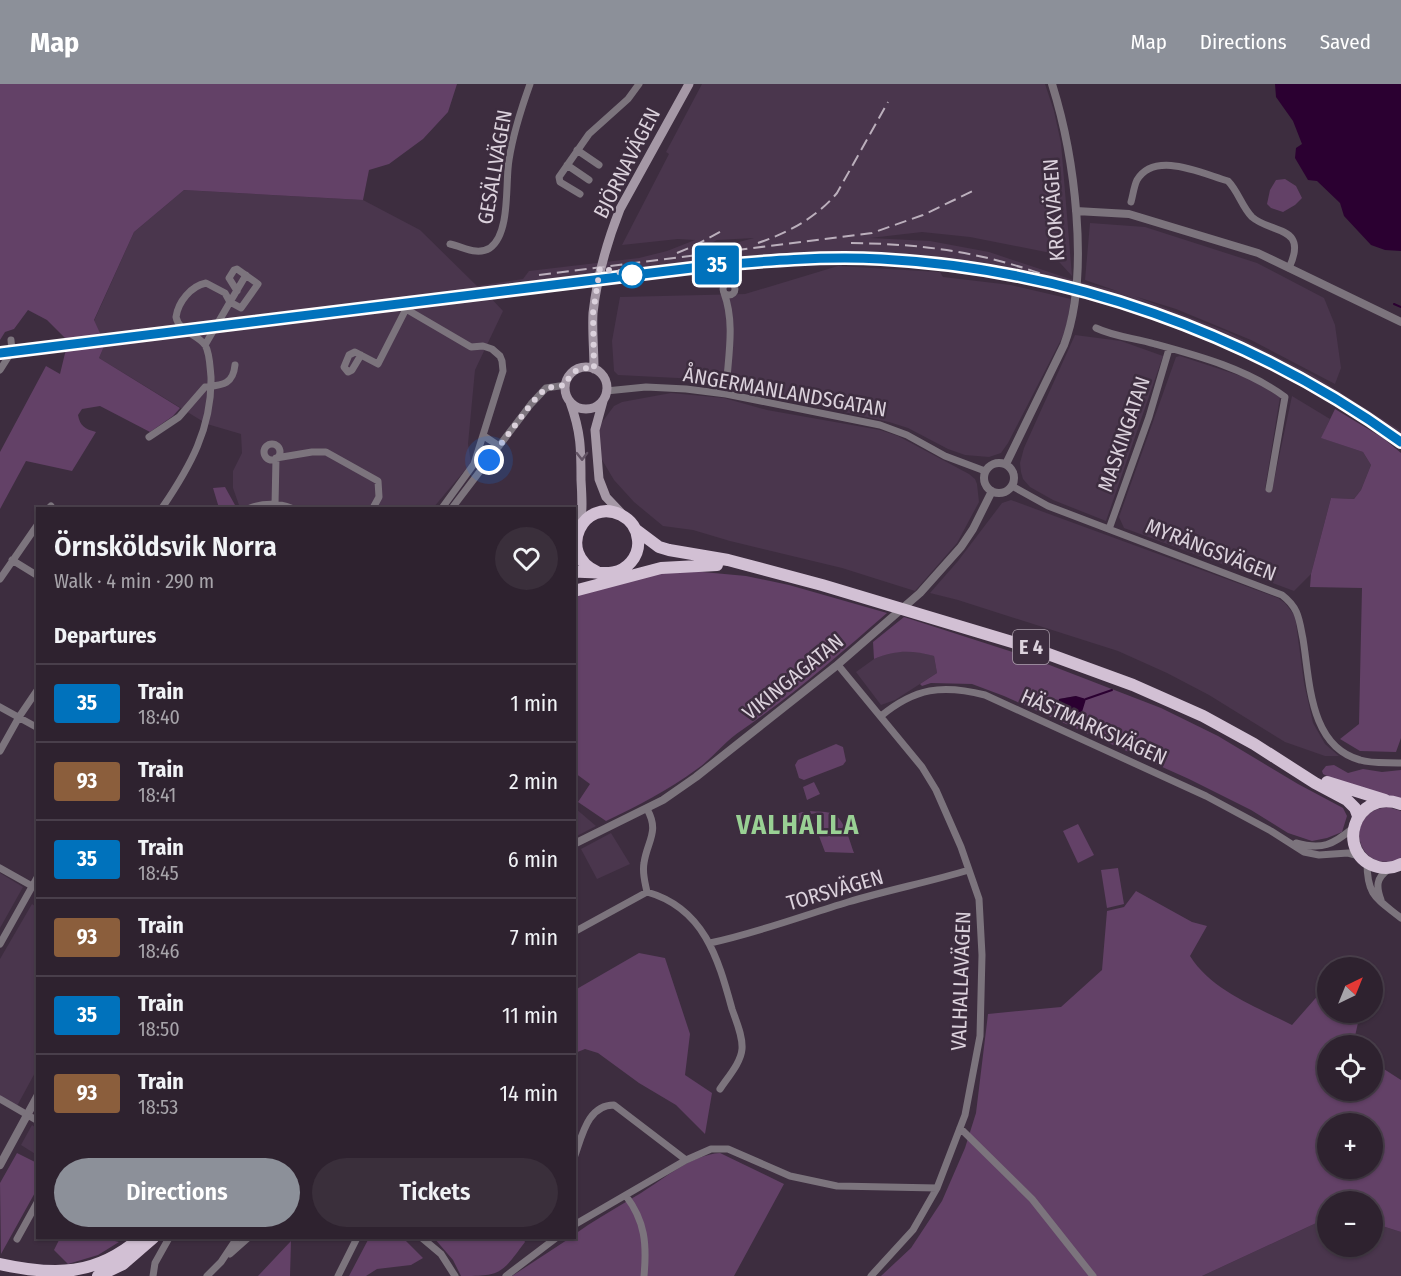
<!DOCTYPE html>
<html lang="en">
<head>
<meta charset="utf-8">
<style>
  :root { --surface:#2e222f; --page:#3a2f3b; --text:#f1f3f6; --muted:#a7a4aa; --line:#493f4b; --accent:#8c9099 }
  body { margin:0; font-family:"Fira Sans Condensed",sans-serif; background:var(--page); color:var(--text); height:100vh; display:flex; flex-direction:column; font-size:22px; white-space:nowrap }
  * { box-sizing:border-box; margin:0 }
  p { font-size:20px; color:var(--muted) }
  .icon { flex:none; width:33px; height:33px; fill:none; stroke:currentColor; stroke-width:2; stroke-linecap:round; stroke-linejoin:round }
  .map { position:relative; flex:1; overflow:hidden }
  .details { position:absolute; left:36px; top:423px; width:540px; height:732px; display:flex; flex-direction:column; background:var(--surface); border-radius:0px; box-shadow:0 2px 4px #0004,0 0 0 2px var(--line) }
  .details>* { flex:none }
  .badge { padding:0 12px; border-radius:4px; font-size:21px; line-height:39px }
  .needle { width:39px; rotate:43deg }
  .fabs { position:absolute; left:1317px; top:873px; display:grid; gap:12px }
  .fabs a { display:grid; place-items:center; width:66px; height:66px; border-radius:50%; background:var(--surface); box-shadow:0 2px 4px #0004,0 0 0 2px var(--line); font-size:30px }
  .you { position:absolute; width:30px; height:30px; margin:-15px; border:4px solid #fff; border-radius:50%; background:#1a73e8; box-shadow:0 0 0 9px #1a73e833 }
  .map>.badge { position:absolute; translate:-50% -50%; box-shadow:0 0 0 3px #fff }
  h2 { padding:0 18px; font-size:22px; line-height:54px }
  .round { display:grid; place-items:center; flex:none; width:63px; height:63px; border-radius:32px; background:var(--page) }
  .overview { display:flex; align-items:center; justify-content:space-between; height:102px; padding:0 18px }
  h1 { font-size:28px; font-weight:600; line-height:45px }
  .button { display:flex; gap:12px; margin-top:auto; padding:12px 18px }
  .button a { flex:1; height:69px; border-radius:36px; background:var(--accent); color:#fff; font-size:24px; font-weight:600; line-height:69px; text-align:center }
  .button a+a { background:var(--page); color:var(--text) }
  ul { padding:0; list-style:none }
  li { display:flex; align-items:center; gap:18px; height:78px; padding:0 18px; border-top:2px solid var(--line) }
  li div { flex:1 }
  li b { display:block; font-size:22px }
  li em { font-style:normal }
  li .badge { min-width:66px; font-weight:700; text-align:center }
  header { display:flex; align-items:center; gap:36px; box-sizing:border-box; height:84px; padding:0 30px; background:var(--accent); color:#fff }
  header strong { font-size:28px }
  nav { display:flex; gap:33px; margin-inline-start:auto; font-size:21px }
  .map>svg:first-child { display:block }
</style>
</head>
<body>
<header>
<strong>Map</strong>
<nav><a>Map</a><a>Directions</a><a>Saved</a></nav>
</header>
<div class="map">
<svg width="1401" height="1192" viewBox="0 0 1401 1192">
  <rect width="100%" height="100%" fill="#3d2d3f"/>
  <path fill="#4a364d" fill-rule="evenodd" d="M702,0H1045L1054,27L1061,59L1072,192L1051,169L970,153L922,148L870,154L930,157L989,168L1070,195L1120,208L1085,196L1090,139L1145,143L1257,179L1324,214L1335,241L1341,284L1335,300L1251,256L1176,225L1134,212L1228,248L1313,291L1401,347V364L1375,345L1304,302L1255,276L1172,240L1085,212L1008,194L978,189L880,180L831,179L739,184L488,211L503,227L475,286L468,360L471,379L433,424H240L233,404V387L242,369L241,350L207,340L99,274L105,260L94,237L134,148L184,106L363,116L420,146L477,202L523,195L529,187L639,174L667,167L695,156L678,155L622,161L669,70L666,68ZM754,154L716,164L699,166L717,156Z
    M838,182L940,188L943,193L1011,201L1071,215L1066,246L1008,359L1001,369L989,373L965,371L948,365L908,344L889,338L781,314L717,296L618,291L614,287L612,257L620,213L745,210Z
    M1075,251L1121,257L1163,272L1106,437L1053,416L1030,403L1023,395L1021,388L1020,379L1024,364Z
    M1180,272L1250,295L1280,313L1265,405L1272,406L1292,312L1330,335L1322,354L1363,368L1371,381L1361,406L1354,415L1331,414L1311,490L1294,507L1124,444L1119,433L1176,273Z
    M671,309L724,314L767,326L880,346L898,352L969,390L975,395L977,400L979,418L957,459L915,507L842,484L730,457L693,446L663,442L634,418L614,396L598,369L597,345L614,322L622,318Z
    M1011,416L1278,514L1285,519L1295,532L1304,599L1313,639L1325,660L1339,672H1325L1285,658L1209,611L1167,589L1118,567L958,516L930,509L958,477L1002,419Z
    M916,567L934,572L937,589L895,616L881,621L856,588L874,575L890,568Z
    M575,724L596,742L575,753H574Z
    M611,749L630,780L597,795L581,765Z
    M0,789L23,803L0,844Z
    M32,820L38,824L37,985L17,1022L0,1012V875Z
    M32,1041L37,1045V1071L21,1061Z
    M1327,1134L1328,1162H1372L1373,1139L1401,1148V1192H1202Z"/>
  <path fill="#634167" fill-rule="evenodd" d="M0,0H457L448,28L423,55L389,80L369,86L363,116L184,106L134,148L94,236L105,260L99,274L180,324L173,332L150,348L100,322L82,325L78,331C80,342 85,345 96,348L72,387L26,377L0,425V368L46,282L60,290L68,257L47,236L28,226L14,245L5,248L0,256Z
    M1285,95L1296,102L1302,114L1295,121L1283,128L1271,124L1267,120L1270,106L1276,96Z
    M1335,325L1383,354L1401,369V654L1396,668L1360,667L1340,655L1359,640L1362,504L1310,503L1311,490L1331,414L1354,415L1361,406L1371,381L1363,368L1321,354Z
    M225,403L235,421L234,424H219L213,404Z
    M692,487L746,492L789,501L887,529C840,570 793,611 742,646C725,657 713,674 697,685C668,706 638,722 606,737L578,718L590,700L575,689L574,506L618,491Z
    M904,533L1034,575L1161,624L1218,652L1298,700L1343,724L1347,732L1342,748L1327,754L1312,757L1288,749L1251,726L1189,695L1004,612L972,600L931,599L922,602L920,600L937,589L934,572C912,566 895,566 874,575L873,558ZM1076,612L1079,629L1068,623H1063L1059,615Z
    M836,660L843,663L846,677L843,681L804,696L799,694L795,681L798,676Z
    M1334,681L1348,689L1363,685L1382,688L1401,686V715L1335,696L1323,690L1322,687L1326,682Z
    M814,698L820,710L807,716L803,703Z
    M1388,723L1401,727V775C1355,792 1342,727 1388,723Z
    M810,727C817,728 827,727 834,730C845,737 850,758 854,769L825,768L814,739L819,737L817,729L811,730Z
    M802,728L805,729L809,741L808,744L792,752L784,749L781,738L784,735Z
    M1078,740L1094,771L1078,779L1063,747Z
    M1118,784L1124,820L1107,824L1101,786Z
    M1136,807L1192,838L1207,842L1190,872C1212,907 1257,923 1292,941L1321,908L1327,911L1328,928L1360,930L1353,961L1328,962V1006H1372L1373,978L1401,996V1148L1373,1139L1372,1118H1328L1327,1134L1202,1192H881L911,1164L942,1117L965,1064L976,1029L988,930L1061,923L1102,886L1107,827L1124,823ZM1328,1040H1372V1084H1328Z
    M639,869L665,874L690,950L685,991L712,1009L705,1050L676,1021L639,999L598,969L585,965L575,969V906Z
    M17,1069L37,1079V1105L1,1170L0,1099Z
    M720,1069L784,1100L734,1192H512L570,1154H574L575,1150L588,1141C605,1130 623,1120 641,1109C665,1094 691,1071 720,1069Z
    M60,1154H103L119,1158L98,1171L68,1180L54,1166Z
    M369,1154H403L423,1174L411,1181L377,1185L366,1192H349Z
    M434,1154H523L525,1158C501,1190 502,1192 461,1192L453,1176Z
    M291,1157L290,1192H258Z"/>
  <path fill="#2b0031" d="M1275,0H1401V167L1385,166L1371,161L1344,132L1340,119L1317,97L1308,96L1295,74L1296,64L1302,60L1293,37L1276,13Z
    M1076,612L1086,615L1082,628C1079,629 1066,624 1060,623L1058,619L1059,615Z"/>
  <g fill="none" stroke-linecap="round" stroke-linejoin="round">
    <path stroke="#2b0031" stroke-width="2" d="M1394,220L1401,223
      M1086,615L1112,606"/>
    <path stroke="#7c747d" stroke-width="7" d="M577,66L599,81
      M567,81L589,96
      M580,110L560,98L559,93L589,50L628,15L639,0
      M1131,118C1133,111 1134,102 1137,96C1155,66 1203,90 1228,97C1238,107 1242,123 1252,133C1271,150 1309,141 1289,184
      M450,160C464,163 477,172 490,164C511,149 505,98 509,76C513,50 521,25 530,0
      M723 205a6 6 0 1 1 12 0a6 6 0 1 1-12 0Z
      M237,207L229,194L234,186L237,185L258,200L241,224L230,218L246,191
      M724,209C736,241 727,277 726,310
      M1096,244C1115,253 1135,254 1155,260C1199,272 1247,285 1285,313L1269,405
      M361,271L352,286L348,288L344,283L349,271L355,268L378,280L406,225L471,263L483,262L492,265L500,272L502,277L503,287L474,380L442,424
      M0,286L12,267L11,256
      M606,307L646,303L686,305L726,310L880,341L907,351L945,372L985,387
      M484,352L499,362
      M149,353L179,333L205,303C222,301 233,301 235,281
      M264 368a8 8 0 1 1 16 0a8 8 0 1 1-16 0Z
      M1012,402L1048,422L1282,511C1299,524 1299,535 1303,555C1310,597 1309,662 1360,676C1373,680 1388,678 1401,679
      M275,421L276,374L312,368H326L378,397L379,413L373,424
      M49,424L51,422
      M162,424C190,383 212,344 211,293C210,284 210,269 205,261C197,250 179,248 176,233C178,218 191,202 206,199L225,209L230,218L205,261
      M250,424C263,419 279,419 291,424
      M452,424L531,320L546,304L566,301
      M1109,445L1149,333L1169,265
      M12,476L38,492
      M0,495L38,440
      M838,581L922,683L936,706L961,763L979,815L982,871L980,952L965,1031L937,1104L913,1146L871,1192
      M0,623L38,644
      M881,632C915,604 942,600 985,611L1206,712L1271,747L1304,768L1319,771L1348,769L1359,772
      M0,667L19,633L38,605
      M647,725C660,748 647,757 644,779C642,789 645,798 647,808
      M1296,759C1322,766 1333,761 1353,744
      M1367,778C1367,812 1376,814 1401,834
      M0,784L32,802L35,801
      M1381,816C1376,802 1376,794 1389,785
      M574,848L647,808C704,824 718,874 732,925C736,937 743,952 742,965C741,979 727,994 720,1005
      M710,859C757,849 802,832 848,818C888,806 929,798 969,786
      M0,860L38,792
      M0,1015L38,1037
      M960,1044L1032,1115L1093,1192
      M574,1074C582,1053 587,1021 614,1021L686,1076
      M626,1112C645,1137 647,1160 644,1192
      M574,1141L686,1076L711,1065H728L790,1092L837,1102L937,1104
      M422,1154L441,1170L455,1192
      M17,1155L38,1117
      M230,1170L248,1154
      M153,1192L155,1179L169,1154
      M207,1192L221,1178L237,1154
      M338,1192L357,1154
      M506,1192L556,1154"/>
    <path stroke="#7c747d" stroke-width="8" d="M1076,127L1129,130L1258,169L1401,238
      M984 394a15 15 0 1 1 30 0a15 15 0 1 1-30 0Z
      M1006,380L1064,261C1091,190 1074,70 1052,0
      M574,760L663,716L696,693L836,582L920,509L961,463L973,445L992,407
      M0,1081L38,1011"/>
    <path stroke="#a598a6" stroke-width="9" d="M565 304a21 21 0 1 1 42 0a21 21 0 1 1-42 0Z
      M594,285C594,266 592,247 593,229C597,193 607,158 620,125L689,0
      M603,317L595,346L599,395L606,413L623,431
      M570,318C581,348 581,365 581,396C582,412 583,427 580,443"/>
    <path stroke="#d2c0d4" stroke-width="12" d="M635,445L659,463L669,466L728,476L822,501L1029,563L1133,601L1203,632L1254,660L1315,699L1347,716L1355,724L1358,732
      M574,488C594,486 616,496 631,478C636,472 639,464 638,456C637,445 631,436 621,431C584,412 555,469 597,488
      M574,507L661,484L717,481
      M1327,698L1385,716
      M1401,720C1353,703 1334,772 1378,783C1386,785 1394,784 1401,780
      M0,1180C55,1192 96,1192 140,1154
      M98,1192L123,1180L153,1154"/>
    <path stroke="#bbafbc" stroke-width="2" stroke-dasharray="12 6" stroke-linecap="butt" d="M758,159C788,149 817,133 837,109L888,18
      M851,159C921,160 976,167 1042,190
      M677,169L696,161L725,145
      M539,191L872,149L923,131L977,105
      M474,209C593,196 712,174 832,174C1035,173 1237,240 1401,358"/>
  </g>
  <defs><path id="oneway-chevron" d="M-2-3.5L2.5 0L-2 3.5" fill="none" stroke-width="1.6" stroke-linecap="round" stroke-linejoin="round" transform="scale(1.5)"/></defs>
  <use stroke="#615263" href="#oneway-chevron" transform="translate(582 372) rotate(89)"/>
  <g fill="none" stroke-linecap="round" stroke-linejoin="round">
    <g stroke="#fff" stroke-width="14">
      <path id="line" d="M0,269L708,182C765,177 823,172 881,175C1067,185 1250,249 1401,358"/>
    </g>
    <use href="#line" stroke="#0072bc" stroke-width="9"/>
    <path stroke="#dbd1dc" stroke-width="6" stroke-dasharray="0 10.8" d="M489,376L531,320L540,310L546,304L566,301C570,287 580,282 594,285L593,229L600,184L632,191"/>
  </g>
  <circle fill="#fff" stroke="#0072bc" stroke-width="3" cx="632" cy="191" r="12"/>
  <g text-anchor="middle" stroke-width="5" stroke-linejoin="round" paint-order="stroke">
    <rect fill="#3d2d3f" stroke="#aca0ad" stroke-width="1.5" x="1013" y="546" width="36" height="34" rx="4.5"/>
    <g font-size="20" font-weight="bold" fill="#dbd1dc">
      <text x="1031" y="570">E 4</text>
    </g>
    <g font-size="21" fill="#dbd1dc" stroke="#3d2d3f">
      <text transform="translate(627 79) rotate(-63)" y="7">BJÖRNAVÄGEN</text>
      <text transform="translate(495 83) rotate(-80)" y="7">GESÄLLVÄGEN</text>
      <text transform="translate(1054 126) rotate(-94)" y="7">KROKVÄGEN</text>
      <text transform="translate(785 308) rotate(10)" y="7">ÅNGERMANLANDSGATAN</text>
      <text transform="translate(1124 350) rotate(-71)" y="7">MASKINGATAN</text>
      <text transform="translate(1211 466) rotate(21)" y="7">MYRÄNGSVÄGEN</text>
      <text transform="translate(793 593) rotate(-39)" y="7">VIKINGAGATAN</text>
      <text transform="translate(1094 643) rotate(24)" y="7">HÄSTMARKSVÄGEN</text>
      <text transform="translate(835 806) rotate(-16)" y="7">TORSVÄGEN</text>
      <text transform="translate(961 897) rotate(-88)" y="7">VALHALLAVÄGEN</text>
    </g>
    <g font-size="27" font-weight="bold" letter-spacing="1.5" fill="#99d094" stroke="#3d2d3f">
      <text x="798" y="750">VALHALLA</text>
    </g>
  </g>
</svg>
<div class="fabs">
<a><svg class="needle" viewBox="-14 -14 28 28"><path d="M0-13l5 13h-10z" fill="#e53935"/><path d="M0 13l5-13h-10z" fill="#a7a4aa"/></svg></a>
<a><svg class="icon" aria-label="locate" viewBox="0 0 24 24"><circle cx="12" cy="12" r="6"/><path d="M12 2v4M12 18v4M2 12h4M18 12h4"/></svg></a>
<a>+</a>
<a>−</a>
</div>
<div class="you" style="left:489px;top:376px"></div>
<b class="badge" style="left:717px;top:181px;background:#0072bc;color:#fff">35</b>
<section class="details">
<div class="overview"><div><h1>Örnsköldsvik Norra</h1><p>Walk · 4 min · 290 m</p></div><a class="round"><svg class="icon" aria-label="heart" viewBox="0 0 24 24"><path d="M12 20l-8-8c-3-5 5-10 8-4 3-6 11-1 8 4z"/></svg></a></div>
<h2>Departures</h2>
<ul>
<li><span class="badge" style="background:#0072bc;color:#fff">35</span><div><b>Train</b><p>18:40</p></div><em>1 min</em></li>
<li><span class="badge" style="background:#8b5e3c;color:#fff">93</span><div><b>Train</b><p>18:41</p></div><em>2 min</em></li>
<li><span class="badge" style="background:#0072bc;color:#fff">35</span><div><b>Train</b><p>18:45</p></div><em>6 min</em></li>
<li><span class="badge" style="background:#8b5e3c;color:#fff">93</span><div><b>Train</b><p>18:46</p></div><em>7 min</em></li>
<li><span class="badge" style="background:#0072bc;color:#fff">35</span><div><b>Train</b><p>18:50</p></div><em>11 min</em></li>
<li><span class="badge" style="background:#8b5e3c;color:#fff">93</span><div><b>Train</b><p>18:53</p></div><em>14 min</em></li>
</ul>
<div class="button"><a>Directions</a><a>Tickets</a></div>
</section>
</div>
</body>
</html>
